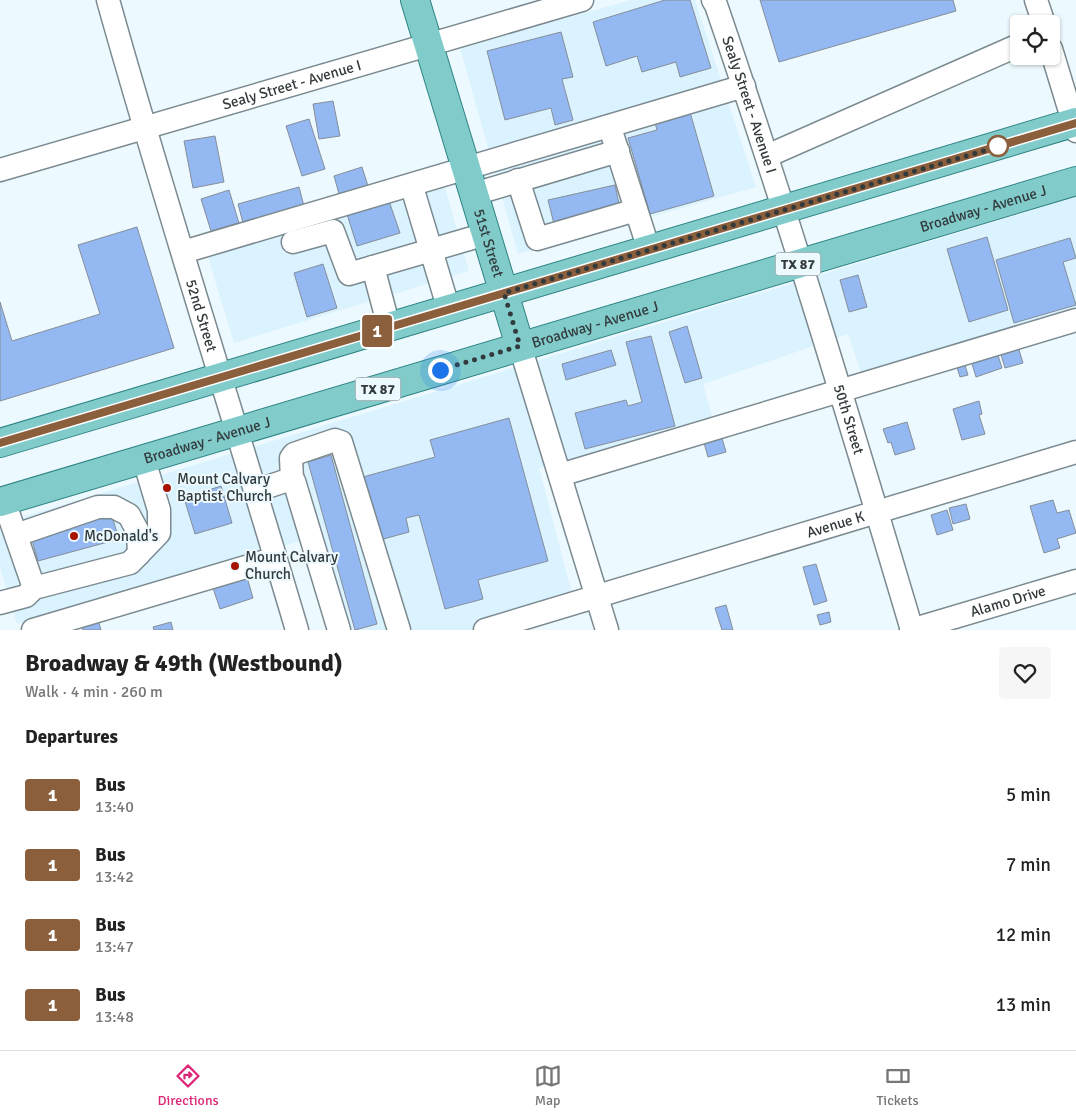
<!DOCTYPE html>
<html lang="en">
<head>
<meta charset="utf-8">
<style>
  :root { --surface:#fff; --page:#f6f6f6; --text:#222; --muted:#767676; --line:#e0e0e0; --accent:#db2777 }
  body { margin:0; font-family:Signika,sans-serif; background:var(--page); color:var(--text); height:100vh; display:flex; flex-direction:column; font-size:19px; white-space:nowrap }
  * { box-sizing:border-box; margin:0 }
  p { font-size:16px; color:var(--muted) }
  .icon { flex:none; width:28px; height:28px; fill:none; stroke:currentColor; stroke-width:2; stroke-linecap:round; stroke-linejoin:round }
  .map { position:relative; height:630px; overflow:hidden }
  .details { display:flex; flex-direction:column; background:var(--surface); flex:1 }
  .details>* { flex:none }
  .badge { padding:0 10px; border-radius:4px; font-size:18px; line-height:32px }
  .tools { position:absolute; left:1010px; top:15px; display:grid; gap:10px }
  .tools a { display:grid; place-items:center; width:50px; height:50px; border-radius:5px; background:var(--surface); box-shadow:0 1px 4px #0004; font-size:25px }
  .you { position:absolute; width:25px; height:25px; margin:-12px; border:4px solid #fff; border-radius:50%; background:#1a73e8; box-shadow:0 0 0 8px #1a73e833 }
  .map>.badge { position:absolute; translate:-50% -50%; box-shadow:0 0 0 2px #fff }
  h2 { padding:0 25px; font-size:19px; line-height:45px }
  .round { display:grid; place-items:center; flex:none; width:52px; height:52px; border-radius:5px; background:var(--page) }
  .headline { display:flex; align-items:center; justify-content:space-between; height:85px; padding:0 25px }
  h1 { font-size:24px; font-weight:800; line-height:38px }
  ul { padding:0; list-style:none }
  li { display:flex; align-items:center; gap:15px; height:70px; padding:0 25px }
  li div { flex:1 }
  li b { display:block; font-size:19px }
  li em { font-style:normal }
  li .badge { min-width:55px; font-weight:700; text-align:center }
  .dock { display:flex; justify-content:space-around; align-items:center; height:70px; border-top:1px solid var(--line); background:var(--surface); font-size:14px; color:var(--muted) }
  .dock a { display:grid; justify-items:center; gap:2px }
  .dock .on { color:var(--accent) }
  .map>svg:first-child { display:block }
</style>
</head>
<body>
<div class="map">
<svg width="1076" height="630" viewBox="0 0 1076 630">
  <rect width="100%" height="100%" fill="#ecf9ff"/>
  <path fill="#dbf3fe" d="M631,0H695L756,187L647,218L614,116L489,151L460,48Z
    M609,131L635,221L518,254L493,165Z
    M443,181L469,271L234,343L206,251Z
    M1076,197V308L861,373L848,334L703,384L713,419L539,468L574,601L480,630H335L307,539L17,624L0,567V524Z"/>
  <path fill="#93b8f2" stroke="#868e99" d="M665,0H690L711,68L680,77L676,62L642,72L637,56L606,66L593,22Z
    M760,0H953L956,11L779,62Z
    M561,32L573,77L562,79L573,120L555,125L551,108L505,120L487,51Z
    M333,101L340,136L319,139L313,104Z
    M688,105L714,196L650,214L628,138L657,130L653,115Z
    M309,119L325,169L302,176L286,126Z
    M215,136L224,182L193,188L184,141Z
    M362,167L368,186L339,194L334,176Z
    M615,185L621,213L555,228L548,200Z
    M299,187L304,206L243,223L238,204Z
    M229,190L239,223L211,231L201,199Z
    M388,198L400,233L357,246L346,211Z
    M137,227L174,348L0,401V302L12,341L100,314L78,245Z
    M987,237L1008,310L969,322L947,249Z
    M1070,238L1076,258L1063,262L1076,305L1014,323L996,260Z
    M323,264L337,308L307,317L294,273Z
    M858,275L867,307L849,312L840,280Z
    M687,326L702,378L685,383L669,332Z
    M651,336L675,426L585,449L575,413L626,400L628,406L642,402L626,342Z
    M1017,343L1023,363L1005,368L999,348Z
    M996,349L1002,368L976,377L970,357Z
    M611,350L616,365L566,380L562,364Z
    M963,359L968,375L960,377L955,361Z
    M979,401L982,414L979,415L985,434L962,440L953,409Z
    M509,418L548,561L478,580L483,599L445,609L419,515L406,518L409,532L380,540L363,477L435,457L430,440Z
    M907,422L915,449L895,455L891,442L888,443L883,429Z
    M720,431L726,452L708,457L702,436Z
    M331,455L377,624L355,630L308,462Z
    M221,486L232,523L195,534L184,498Z
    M1053,500L1057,513L1069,510L1076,533L1057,539L1060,548L1044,553L1030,506Z
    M966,504L970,519L953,524L949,508Z
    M110,510L119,539L38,561L30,533Z
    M947,510L953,530L937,535L931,515Z
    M816,564L827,601L814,605L803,567Z
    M247,577L253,598L220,609L213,588Z
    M726,605L733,630H722L715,608Z
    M829,612L831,622L820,625L817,615Z
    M97,616L101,630H83L80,621Z
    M171,622L173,630H154L153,627Z"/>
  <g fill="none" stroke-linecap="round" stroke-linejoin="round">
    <g stroke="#7b8a90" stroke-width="25">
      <g id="minor">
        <path id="s1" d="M108,0C167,211 235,420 297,630"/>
        <path id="s2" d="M713,0L716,5C787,212 850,421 912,630"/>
        <path d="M1036,0L1044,24"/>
        <path d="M1051,49L1076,131"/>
        <path d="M613,137L649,250"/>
        <path d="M767,156L1019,45"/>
        <path id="s3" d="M0,170L582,0"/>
        <path d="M518,180L537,239L636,210"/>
        <path d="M474,194L618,151"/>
        <path d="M415,197L449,310"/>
        <path d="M293,242L333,231L349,274L486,234"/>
        <path d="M183,252L744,86"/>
        <path d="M373,267L389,327"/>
        <path d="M520,346L607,630"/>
        <path d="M560,475L1076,320"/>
        <path d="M292,480L291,458L294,454L335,440L341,442L399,630"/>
        <path d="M255,491L288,480L294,481L339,630"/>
        <path d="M4,501L34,588"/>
        <path d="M16,535L98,507H114L129,515L138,532L139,554"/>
        <path d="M0,603L26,596L34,588L130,563L159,533V510L144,460"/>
        <path d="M33,630L276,558"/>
        <path id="s4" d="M485,630L1076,452"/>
        <path id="s5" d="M911,630L1076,581"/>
      </g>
    </g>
    <g stroke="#2f8383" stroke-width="30">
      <g id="major">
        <path id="s6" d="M415,0L520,346"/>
        <path d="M0,443L1076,122"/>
        <path id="s7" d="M0,502L1076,181"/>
      </g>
    </g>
    <use href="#minor" stroke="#fff" stroke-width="22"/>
    <use href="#major" stroke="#81cccb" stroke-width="28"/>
  </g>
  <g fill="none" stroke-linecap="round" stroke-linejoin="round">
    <g stroke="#fff" stroke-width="11">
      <path id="line" d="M0,443L1076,123"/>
    </g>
    <use href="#line" stroke="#8b5e3c" stroke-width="8"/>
    <path stroke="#333a3c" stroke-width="5" stroke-dasharray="0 9" d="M440,370L520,346L504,293L1000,146H998"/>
  </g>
  <circle fill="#fff" stroke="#8b5e3c" stroke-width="2.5" cx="998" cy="146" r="10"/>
  <g fill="#a61400" stroke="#ecf9ff" stroke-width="2">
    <circle cx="167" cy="488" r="5"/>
    <circle cx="74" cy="536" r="5"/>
    <circle cx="235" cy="566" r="5"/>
  </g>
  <g text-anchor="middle" stroke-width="4" stroke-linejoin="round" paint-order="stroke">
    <g fill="#ecf9ff" stroke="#6a7376" stroke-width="1">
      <rect x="775.5" y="252.5" width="45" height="23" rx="4"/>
      <rect x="355.5" y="377.5" width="45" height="23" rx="4"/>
    </g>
    <g font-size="14" font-weight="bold" fill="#333a3c">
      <text x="798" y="269">TX 87</text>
      <text x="378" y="394">TX 87</text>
    </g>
    <g font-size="15" fill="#333a3c" stroke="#ecf9ff">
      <text dy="5" stroke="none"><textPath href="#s3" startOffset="304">Sealy Street - Avenue I</textPath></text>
      <text dy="5" stroke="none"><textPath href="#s2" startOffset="111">Sealy Street - Avenue I</textPath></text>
      <text dy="5" stroke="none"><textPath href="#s7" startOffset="1026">Broadway - Avenue J</textPath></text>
      <text dy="5" stroke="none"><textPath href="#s6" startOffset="254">51st Street</textPath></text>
      <text dy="5" stroke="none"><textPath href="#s1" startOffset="329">52nd Street</textPath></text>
      <text dy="5" stroke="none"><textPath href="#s7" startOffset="621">Broadway - Avenue J</textPath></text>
      <text dy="5" stroke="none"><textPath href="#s2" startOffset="441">50th Street</textPath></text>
      <text dy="5" stroke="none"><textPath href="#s7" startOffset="216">Broadway - Avenue J</textPath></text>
      <text dy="5" stroke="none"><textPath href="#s4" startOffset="366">Avenue K</textPath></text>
      <text dy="5" stroke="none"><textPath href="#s5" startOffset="101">Alamo Drive</textPath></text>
    </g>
    <g font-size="15" fill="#333a3c" stroke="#ecf9ff" text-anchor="start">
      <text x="177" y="484">Mount Calvary<tspan x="177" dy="17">Baptist Church</tspan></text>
      <text x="84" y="541">McDonald's</text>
      <text x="245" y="562">Mount Calvary<tspan x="245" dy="17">Church</tspan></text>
    </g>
  </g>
</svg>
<div class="tools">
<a><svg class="icon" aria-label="locate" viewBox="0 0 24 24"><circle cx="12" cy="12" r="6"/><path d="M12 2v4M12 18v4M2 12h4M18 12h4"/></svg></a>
</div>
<div class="you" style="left:440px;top:370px"></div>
<b class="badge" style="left:377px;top:331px;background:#8b5e3c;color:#fff">1</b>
</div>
<section class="details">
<div class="headline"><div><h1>Broadway &amp; 49th (Westbound)</h1><p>Walk · 4 min · 260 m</p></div><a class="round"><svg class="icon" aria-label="heart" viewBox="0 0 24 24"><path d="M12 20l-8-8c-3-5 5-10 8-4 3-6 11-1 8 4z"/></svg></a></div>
<h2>Departures</h2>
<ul>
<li><span class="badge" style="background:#8b5e3c;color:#fff">1</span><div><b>Bus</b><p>13:40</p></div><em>5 min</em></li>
<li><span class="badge" style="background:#8b5e3c;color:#fff">1</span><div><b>Bus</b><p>13:42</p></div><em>7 min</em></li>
<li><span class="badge" style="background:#8b5e3c;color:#fff">1</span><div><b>Bus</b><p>13:47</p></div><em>12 min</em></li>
<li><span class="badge" style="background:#8b5e3c;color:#fff">1</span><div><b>Bus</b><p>13:48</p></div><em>13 min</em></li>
</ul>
</section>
<nav class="dock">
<a class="on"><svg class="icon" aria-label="directions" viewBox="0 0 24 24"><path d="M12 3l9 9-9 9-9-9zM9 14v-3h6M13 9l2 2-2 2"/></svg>Directions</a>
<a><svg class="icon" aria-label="map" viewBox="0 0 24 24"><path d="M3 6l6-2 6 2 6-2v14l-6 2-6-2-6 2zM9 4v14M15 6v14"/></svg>Map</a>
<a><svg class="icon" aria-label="tickets" viewBox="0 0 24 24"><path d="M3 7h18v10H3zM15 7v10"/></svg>Tickets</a>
</nav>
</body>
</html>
